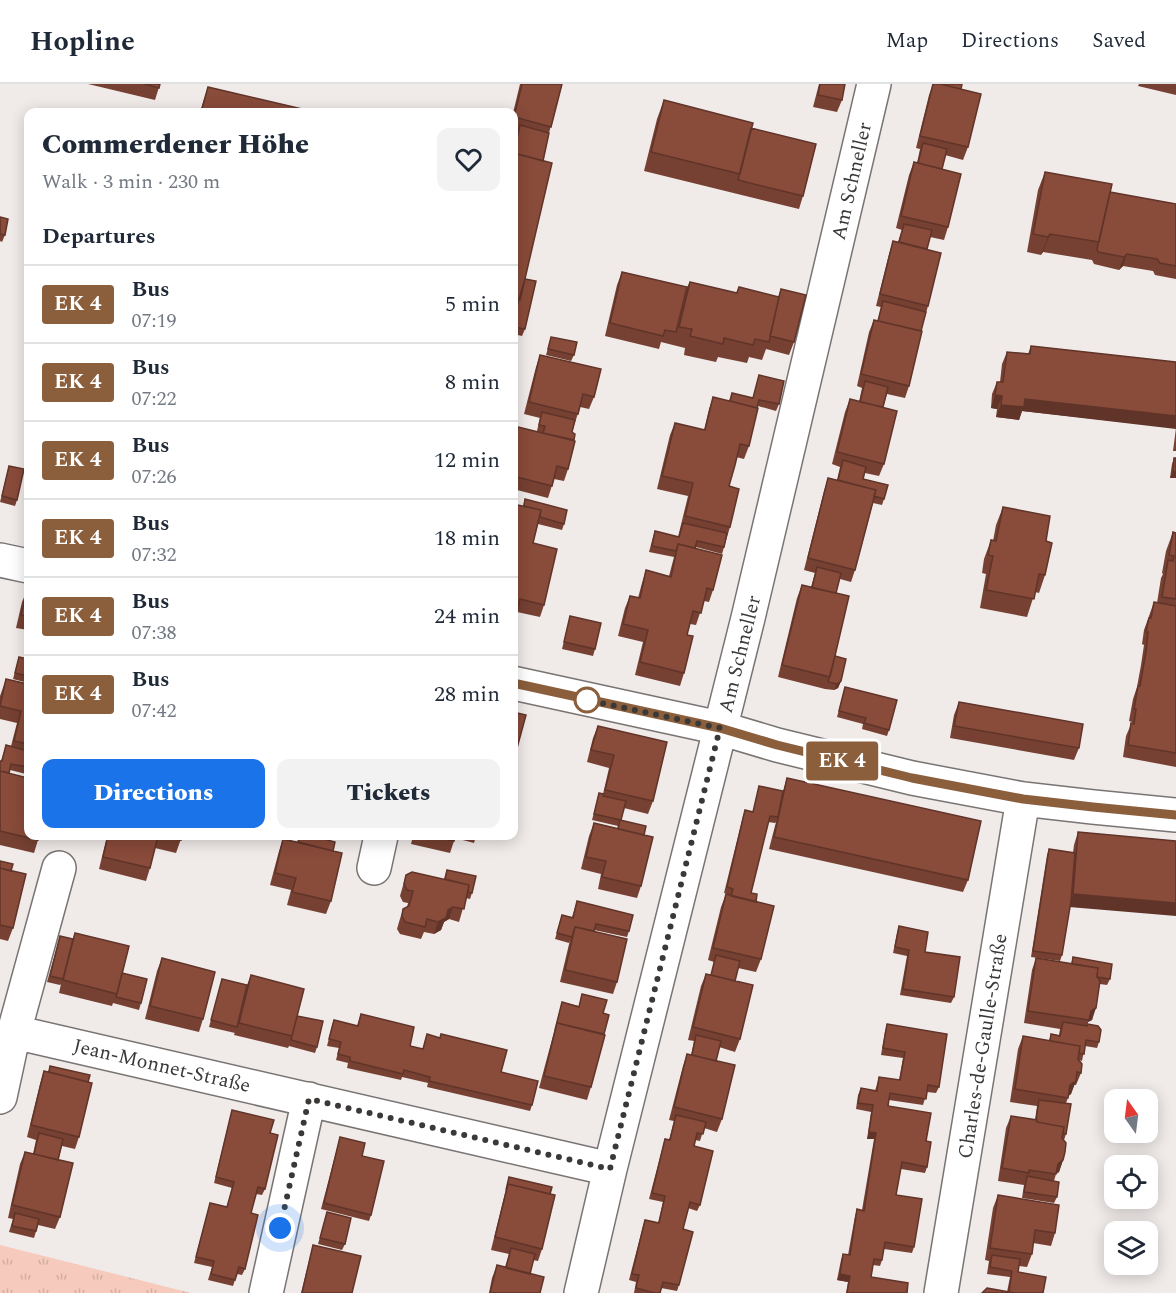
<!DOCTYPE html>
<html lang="en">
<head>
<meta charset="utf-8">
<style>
  :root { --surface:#fff; --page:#f2f2f3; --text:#1f2937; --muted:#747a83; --line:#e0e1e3; --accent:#1a73e8 }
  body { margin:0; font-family:Spectral,serif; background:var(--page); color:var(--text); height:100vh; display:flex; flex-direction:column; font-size:22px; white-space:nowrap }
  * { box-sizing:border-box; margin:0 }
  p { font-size:20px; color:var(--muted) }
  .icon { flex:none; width:33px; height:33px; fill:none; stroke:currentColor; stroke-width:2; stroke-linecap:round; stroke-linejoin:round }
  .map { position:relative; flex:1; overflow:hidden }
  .panel { position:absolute; left:24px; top:24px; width:494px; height:732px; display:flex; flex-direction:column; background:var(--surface); border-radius:12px; box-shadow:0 3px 15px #0003 }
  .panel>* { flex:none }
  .badge { padding:0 12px; border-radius:4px; font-size:21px; line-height:39px }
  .needle { width:39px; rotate:346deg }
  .fabs { position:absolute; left:1104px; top:1005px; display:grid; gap:12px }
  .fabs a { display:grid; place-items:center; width:54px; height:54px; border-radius:12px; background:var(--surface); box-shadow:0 3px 15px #0003; font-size:30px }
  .you { position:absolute; width:30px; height:30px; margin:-15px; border:4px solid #fff; border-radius:50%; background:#1a73e8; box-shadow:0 0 0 9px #1a73e833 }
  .map>.badge { position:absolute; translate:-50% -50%; box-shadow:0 0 0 3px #fff }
  h2 { padding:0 18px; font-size:22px; line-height:54px }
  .round { display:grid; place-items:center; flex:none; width:63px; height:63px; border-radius:12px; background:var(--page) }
  .summary { display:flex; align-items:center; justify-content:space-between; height:102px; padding:0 18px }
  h1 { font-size:28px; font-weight:800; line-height:45px }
  .cta { display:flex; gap:12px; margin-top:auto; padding:12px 18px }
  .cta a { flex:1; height:69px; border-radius:12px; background:var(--accent); color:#fff; font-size:24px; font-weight:800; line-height:69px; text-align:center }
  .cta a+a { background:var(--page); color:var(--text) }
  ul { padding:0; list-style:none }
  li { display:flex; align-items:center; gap:18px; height:78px; padding:0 18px; border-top:2px solid var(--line) }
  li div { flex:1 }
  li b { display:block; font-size:22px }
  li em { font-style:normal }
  li .badge { min-width:66px; font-weight:700; text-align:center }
  header { display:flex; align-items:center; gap:36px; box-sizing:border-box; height:84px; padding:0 30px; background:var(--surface); border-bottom:2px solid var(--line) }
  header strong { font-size:28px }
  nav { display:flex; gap:33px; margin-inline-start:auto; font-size:21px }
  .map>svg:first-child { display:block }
</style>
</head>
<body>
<header>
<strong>Hopline</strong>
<nav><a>Map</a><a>Directions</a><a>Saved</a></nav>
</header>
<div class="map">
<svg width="1176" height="1209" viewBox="0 0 1176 1209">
  <defs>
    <pattern id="park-tufts" width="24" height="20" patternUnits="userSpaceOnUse" patternTransform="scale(1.5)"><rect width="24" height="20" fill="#f6cabd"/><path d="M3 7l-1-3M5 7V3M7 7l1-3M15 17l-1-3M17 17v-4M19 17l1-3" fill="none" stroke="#d4aea3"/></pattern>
  </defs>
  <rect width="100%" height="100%" fill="#f0eae9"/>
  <path fill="url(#park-tufts)" d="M0,1161L191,1209H0Z"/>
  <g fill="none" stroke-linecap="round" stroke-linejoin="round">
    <g stroke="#797473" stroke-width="36">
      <path id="minor" d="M0,476L28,482
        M513,599L720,644L777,661L912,694L1023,715L1093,723L1176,731
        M374,784L381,752
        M14,948L59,784
        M0,1013L14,948L610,1085
        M266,1209L309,1015
        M581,1209L610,1085L748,534L874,0
        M941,1209L1023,715"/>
    </g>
    <use href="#minor" stroke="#fff" stroke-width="33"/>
  </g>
  <path fill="#764032" d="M88,0H160L155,16Z
    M520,0H562L549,49L543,77L525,195V245L522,252L513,250V67L518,48L513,46V29Z
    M819,0H845L842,16L837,28L813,23Z
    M933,0L961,5L968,63L963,76L945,71L942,85L948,143L944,156L930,153L927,165L928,222L921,247L909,302L905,314L887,310L883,323L884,380L879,392L865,389L863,395L884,415L882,421L873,419L855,486L851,498L840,495L836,509L835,572L841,597L838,604L834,606L825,605L778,593L797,514L802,501L811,503L815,489L804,486L824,407L828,394L837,396L840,383L832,380L845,328L850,315L859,318L862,304L857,302L869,248L874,236L878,237L881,223L876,222L889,170L893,157L898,158L902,146L896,144L909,91L914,78L917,79L920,65L916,64L929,11Z
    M1139,0H1176V11L1138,2Z
    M208,3L315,28H200Z
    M664,16L751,44L803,112L799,125L644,87L657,35Z
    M1045,88L1110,108L1176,120V195L1155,191L1153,187L1123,182L1119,186L1094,180L1092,176L1043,168L1041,171L1027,168L1038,106Z
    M0,133L5,151L2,158L0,157Z
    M622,188L687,203L690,198L736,209L739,203L778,213L781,205L794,258L789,271L766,265L762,276L749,273L747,279L718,273L716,278L684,271L685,264L661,258L659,265L605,252L617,201Z
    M551,253L574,271L571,277L546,271Z
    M1031,262L1176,278V367H1173L1176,344L1022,327L1019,336L996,333L997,325L991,324L992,310L997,298H1000L1002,280L1007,268L1028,270Z
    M540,271L594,313L589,325L580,323L572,348L568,385L564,397L554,395L548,414L513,405V346L537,347L540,334L524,330L536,283Z
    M759,291L779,320L776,327L758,322L749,362L744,375L736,373L729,402L730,443L722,470L696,463L713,506L709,518L704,517L696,541L690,540L687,551L684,589L680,602L635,591L643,558L618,552L625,524L630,512L638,514L642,499L646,486L669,492L674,473L649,468L653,453L655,447L678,453L688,412L657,405L670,351L675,339L704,346L709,325L713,313L729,317L732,309L753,314Z
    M1174,374L1176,394H1170L1172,380Z
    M9,382L17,416L15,422L0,418Z
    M525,415L564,440L562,446L538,440L533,459L544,521L540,533L517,528L523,422Z
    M1003,423L1046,457L1045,491L1039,509L1035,508L1027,533L980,524L986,490L982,489L984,475L991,456L993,457L996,441Z
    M1173,448L1176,449V683L1123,673L1126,652L1132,638L1129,637L1133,615L1137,603L1141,581L1144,561L1142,560L1144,546L1154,518L1157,519L1161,494L1163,490L1162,489L1166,467Z
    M27,506H28V546L16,544L22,518Z
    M570,532L595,565L593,572L562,565Z
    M19,573L28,575V599L13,595Z
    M6,595L28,600V681L26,690L10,686L9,689L38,756L34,769L0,761V677H1L6,661L11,662L17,639L0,635V612Z
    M845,603L889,646L887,652L862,645L863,640L837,633Z
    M959,618L1079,664L1074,676L950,654L954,631Z
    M513,628L517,664L515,671L513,670Z
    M598,642L653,717L648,730L624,724L621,736L644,751L641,802L637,814L598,805L601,790L581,785L589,752L594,739L617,745L618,742L592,736L599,709L603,710L609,684L587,678L593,654Z
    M787,694L968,796L963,808L769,765L776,738L775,739L768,738L751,809L756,818L761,875L756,888L738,884L735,897L740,955L735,968L719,963L716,977L722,1035L717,1048L704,1044L700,1057L695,1056L694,1062L700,1121L697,1127L688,1124L683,1145L679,1201L677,1207L661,1204L660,1209H634L636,1198L629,1196L643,1142L645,1136L658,1139L663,1118L649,1115L663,1062L665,1055L669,1056L674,1037L669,1036L683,982L687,970L691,971L694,957L688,956L701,902L706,890L711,891L714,878L708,876L721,823L726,810L731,811L724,809L743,732L745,726L753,728L759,702L783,707Z
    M1078,748L1176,757L1070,823L1062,871L1060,877L1031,873L1047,771L1049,765L1073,769L1074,761Z
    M107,752H182L176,769L155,764L150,784L146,797L99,785Z
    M281,752H316V753L333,767L331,817L326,830L287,821L291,806L270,801L279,767L283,755L298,758V756Z
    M413,752H476L474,759L455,754L450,769L411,760Z
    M0,777L11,787L13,844L8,857L0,855Z
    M447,786L472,809L470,815L466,814L459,838L449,835L444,838L441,846L434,850L424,848L421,855L400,850L397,845L399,838L403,825L407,823L408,819L403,818L400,812L406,791L444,795Z
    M577,817L629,847L627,853L594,846L617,898L613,910L560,898L570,856L569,859L555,855L562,831L572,833Z
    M899,842L925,868L954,913L951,919L900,911L907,872L893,869L897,849Z
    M75,849L141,919L139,926L113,919L112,922L59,909L61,900L60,901L47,898L60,852L73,855Z
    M1073,873L1110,895L1107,901L1100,900L1092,936L1088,938V940L1099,958L1097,964L1085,962L1082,977L1079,976L1081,989L1076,1001H1074L1071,1010L1069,1011L1066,1019V1050L1064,1056L1063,1076L1059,1088L1056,1090L1054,1097L1057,1113L1054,1119L1022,1114L1024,1101L998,1097L1006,1044L1011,1032L1035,1036L1037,1022L1010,1018L1018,965L1023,952L1049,957L1051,950L1059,951L1060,945L1024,939L1032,886L1036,874L1071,880Z
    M162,874L203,935L199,948L145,935L157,887Z
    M251,891L297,932L317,963L315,969L289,962L288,964L234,951L235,948V949L209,943L222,895L247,901Z
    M582,910L603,929L591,1003L587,1016L539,1004L562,918L579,922Z
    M361,930L410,962L423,965L427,950L501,988L532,1021L530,1027L427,1003L428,999L402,993L401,996L347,984L348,979L336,976L339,964L327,962L332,942L334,936L357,942Z
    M887,940L939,1003L936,1009L927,1008L923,1021L889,1016L888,1022L926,1057L927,1083L925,1089L901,1085L896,1111L914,1163L912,1169L884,1165L882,1176L880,1182L873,1181L871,1193L907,1209H846L848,1198L837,1196L841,1176L843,1170L848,1171L855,1132L857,1125L862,1126L874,1055H867L871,1028L856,1025L858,1011L861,1004L875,1007L879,993L899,996L903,974L881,971L885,947Z
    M50,982L79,1053L75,1065L62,1062L58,1076L60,1133L55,1145L38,1141L34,1154L9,1148L13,1135L8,1134L20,1080L25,1068L33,1070L36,1056L27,1053L40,1000L44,987L48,988Z
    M232,1026L270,1049L265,1105L262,1111L256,1110L251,1129L245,1185L242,1191L237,1190L233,1202L208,1196L212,1183L194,1179L210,1119L227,1123L232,1104L214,1099Z
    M340,1053L362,1072L371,1131L369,1137L321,1125Z
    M509,1093L550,1110L542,1165L538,1177L533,1176L530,1190L540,1209H489L492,1194L497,1181L505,1183L509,1170L491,1166Z
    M998,1111L1055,1149L1051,1162L1033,1159L1032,1170L1027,1183L1019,1182L1018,1188L1043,1209L1007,1208L1010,1193L987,1190L989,1177L985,1176L993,1124Z
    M327,1128L345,1160L342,1166L318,1160Z
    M313,1161L352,1209H301Z"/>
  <path fill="#603429" d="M1050,150L1043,168L1041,171L1048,153Z
    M1127,170L1123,182L1119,186L1124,173Z
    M995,311L1002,312L997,325L991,324Z
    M1025,315L1176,332V345L1022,327L1019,336L996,333L1001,321Z
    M1173,387L1176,388V394H1170Z
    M841,597L838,604L834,606L837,600Z
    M1073,810L1176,819V832L1069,823Z
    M453,823L449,835L444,838L441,846L434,850L438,838L448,826Z
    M1096,924L1092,936L1088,938L1091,927Z
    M1076,997L1071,1010L1066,1014L1070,1001Z
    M869,1048L876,1049L874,1055H867Z
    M1063,1076L1059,1088L1056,1090L1058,1080Z
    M840,1190L850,1192L848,1198L837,1196Z"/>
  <path fill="#894b3a" stroke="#603429" stroke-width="1.5" d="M144,0H160L159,4Z
    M522,0H562L551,43L514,33Z
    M820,0H845L842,16L818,11Z
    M933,0H940L981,10L968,63L920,52Z
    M940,0H962L961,5Z
    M208,3L315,28H201Z
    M664,16L753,39L740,90L651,68Z
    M520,41L549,49L543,77L514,69L513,72Z
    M751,44L816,60L803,112L738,96Z
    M923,59L947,65L942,85L918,79Z
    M514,69L552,79L520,216L513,214V73Z
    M914,78L961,90L948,143L901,132Z
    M1045,88L1112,100L1099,158L1050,150L1048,153L1033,150Z
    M1110,108L1176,120V182L1160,179L1157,175L1127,170L1124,173L1098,168L1097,165Z
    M0,133L8,135L5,151L0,150Z
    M904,140L932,146L927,165L899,158Z
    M893,157L941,169L928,222L880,210Z
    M622,188L687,203L676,248L665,246L663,252L610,239Z
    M525,195L536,197L525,245L513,243V221L517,222Z
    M690,198L737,209L739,203L779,213L769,258L755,255L753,261L724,254L723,260L690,252L692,245L679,243Z
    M781,205L806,211L794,258L770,252Z
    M883,217L926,228L921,247L878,237Z
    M874,236L922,247L909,302L861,290Z
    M551,253L577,258L574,271L548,265Z
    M1031,262L1176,278V332L1025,315L1024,323L1001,321L1002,312L995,311L997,298H1003L1007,268L1030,270Z
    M540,271L601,285L594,313L583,310L578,330L529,318Z
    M759,291L784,297L779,320L759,316L757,324L730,317L732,309L753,314Z
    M865,297L888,303L883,323L860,318Z
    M713,313L758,324L749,362L740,360L735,381L729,402L739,405L730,443L685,432L693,399L662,392L675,339L705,346Z
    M850,315L897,327L884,380L837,368Z
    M542,328L575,336L572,348L575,350L574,356L543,349L545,342L539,341Z
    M514,342L575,357L568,385L557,382L552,402L513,392V348Z
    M1174,374H1176V388L1173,387Z
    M843,376L866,383L863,395L888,401L884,415L874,412L876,406L838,396Z
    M9,382L24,385L17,416L2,412Z
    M828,394L876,406L855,486L808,474Z
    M525,415L567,426L564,440L540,433L541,426L524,422Z
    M513,420L541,426L533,459L557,465L544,521L520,515L513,545Z
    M1003,423L1050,432L1046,457L1052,459L1045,491L1039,490L1034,515L986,506L993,472L988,471L991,456L996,457Z
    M683,439L727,449L724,463L697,457L695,464L678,460L676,467L652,462L655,447L679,453Z
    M1173,448L1176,449V515L1162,513L1168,476L1173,477L1174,472L1169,471Z
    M678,460L722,471L713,506L707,504L701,529L693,527L687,551L693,552L684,589L640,578L648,546L623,540L630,512L640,514L646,486L671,493Z
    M817,483L841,489L836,509L812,504Z
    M802,501L849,512L830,593L782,581Z
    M27,506H28V533L21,531Z
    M1154,518L1176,522V669L1128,661L1131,639L1134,640L1136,625H1134L1138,602H1140L1146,568L1148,548H1146L1149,534H1151Z
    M570,532L601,539L595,565L564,558Z
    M835,572L846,575L841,597L837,600L828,598Z
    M19,573L28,575V592L15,589Z
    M6,595L28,600V660L14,657L21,627L0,622Z
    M845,603L897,616L889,646L864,639L866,634L839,627Z
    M959,618L1083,640L1079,664L954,642Z
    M513,628L526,631L517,664L513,663Z
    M598,642L667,658L653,717L605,706L614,671L591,666Z
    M6,661L28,667V683L11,680L9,689L0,687V677H2Z
    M0,687L28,694V752H39L38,756L0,747Z
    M787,694L981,737L968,796L774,753Z
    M759,702L783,707L778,733L770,732L751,809L757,810L756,818L731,812L733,805L727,803L745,726L753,728Z
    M599,709L604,710L603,712L626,717L621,736L594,730Z
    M620,736L646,742L644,751L618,745Z
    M594,739L653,753L641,802L602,793L606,777L586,773Z
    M1078,748L1176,757V819L1073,810Z
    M108,752H158L150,784L103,773Z
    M161,752H182L181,756Z
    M300,752H316V753L335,758L333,767L298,758Z
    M433,752H455L454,757Z
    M283,755L342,769L331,817L292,808L296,794L275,789Z
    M1049,765L1075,769L1071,817L1062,871L1033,867Z
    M0,777L13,780L11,787L0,784Z
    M0,784L26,790L13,844L0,841Z
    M447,786L476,792L472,809L468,808L469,801L445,795Z
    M412,788L469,801L464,825L453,823L448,826L446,834L438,838L427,835L425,843L405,838L402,832L403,825L409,822L413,807L407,806L404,800L406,791Z
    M726,810L774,822L761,875L713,864Z
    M577,817L633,831L629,847L596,840L594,847L575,843L572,853L557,849L562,831L573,834Z
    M899,842L928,848L925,868L960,873L954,913L903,905L909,866L895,863Z
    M575,843L627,855L617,898L565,886Z
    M75,849L129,862L117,910L63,896Z
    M60,852L73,855L63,895L50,892Z
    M716,871L740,877L735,897L711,891Z
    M1073,873L1112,880L1110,895L1097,893L1098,884L1072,880Z
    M162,874L215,888L203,935L150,922Z
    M1036,874L1098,884L1097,892L1100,897L1096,924L1091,927L1089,936L1028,927Z
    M122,889L147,895L141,919L116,913Z
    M706,890L753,901L740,955L693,943Z
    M251,891L304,905L292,952L239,939Z
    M222,895L247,901L237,943L211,936Z
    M582,910L607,916L603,929L609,931L604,950L557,939L555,946L562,918L579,923Z
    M361,930L414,943L410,962L423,965L427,950L440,954L441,950L507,966L501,988L538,997L532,1021L429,997L430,993L404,986L403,990L350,977V973L338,970L341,958L329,955L334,936L358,942Z
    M297,932L323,937L317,963L291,956Z
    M1063,938L1087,942L1088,940L1098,942L1101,946L1099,958L1086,956L1084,970L1079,969L1080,962L1050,957L1051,950L1060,952Z
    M557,939L605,951L591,1003L544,992Z
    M887,940L947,950L939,1003L928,1001L926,1015L890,1009L888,1022L931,1029L926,1057L931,1058L927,1083L902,1078L896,1111L922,1115L914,1163L885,1158L882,1176L874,1175L871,1193L908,1199L907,1209H847L850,1192L840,1190L843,1170L850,1171L857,1125L864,1127L876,1049L869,1048L873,1021L858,1019L861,1004L877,1007L879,993L900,996L905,968L883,964Z
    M696,951L721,957L716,977L692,971Z
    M1023,952L1080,962L1078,975L1082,980L1081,989L1077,988L1076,997L1070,1001L1068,1014L1015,1005Z
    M687,970L735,981L722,1035L674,1023Z
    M50,982L90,991L88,998L49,988Z
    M44,987L92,999L79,1053L31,1041Z
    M1039,1016L1071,1020L1066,1050L1063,1049L1064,1043L1037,1038V1036H1036Z
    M232,1026L274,1036L270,1049L278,1051L265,1105L258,1103L251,1129L258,1131L245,1185L239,1183L235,1196L211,1190L214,1177L196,1173L210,1119L227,1123L234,1098L216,1093Z
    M676,1031L706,1038L703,1050L697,1049L694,1062L713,1067L700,1121L690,1118L683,1145L693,1148L679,1201L663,1198L660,1209H655L636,1204L639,1191L632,1190L645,1136L659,1139L665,1112L652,1109L665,1055L670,1056Z
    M1011,1032L1037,1036V1038L1064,1043L1062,1054L1066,1059L1065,1068L1063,1076L1058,1080L1056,1090L1029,1086V1089L1002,1084Z
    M39,1049L63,1055L58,1076L34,1070Z
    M340,1053L365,1059L362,1072L384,1077L371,1131L324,1119Z
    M25,1068L73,1079L60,1133L12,1121Z
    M1027,1092L1059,1098L1057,1113L1024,1108Z
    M509,1093L552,1103L550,1110L508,1100L506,1106Z
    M508,1100L555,1111L542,1165L495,1153Z
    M998,1111L1059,1121L1055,1149L1035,1146L1032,1170L990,1164Z
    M327,1128L351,1134L345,1160L320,1154Z
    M15,1129L39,1135L36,1147L12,1142Z
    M313,1161L361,1172L352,1209H302Z
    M511,1164L535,1170L530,1190L506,1184Z
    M992,1171L1020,1175L1018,1188L1046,1193L1043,1209H1015L1009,1208L1012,1187L990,1183Z
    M497,1181L544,1193L540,1209H490Z
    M987,1204L1015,1209H982Z"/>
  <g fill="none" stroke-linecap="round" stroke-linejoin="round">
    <g stroke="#fff" stroke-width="14">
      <path id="line" d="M513,599L720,644L777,661L912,694L1023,715L1093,723L1176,731"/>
    </g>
    <use href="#line" stroke="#8b5e3c" stroke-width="9"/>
    <path stroke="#3b3938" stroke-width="6" stroke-dasharray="0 10.8" d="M280,1144L309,1015L610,1085L720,644L587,616"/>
  </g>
  <circle fill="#fff" stroke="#8b5e3c" stroke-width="3" cx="587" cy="616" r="12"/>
  <g text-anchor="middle" stroke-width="6" stroke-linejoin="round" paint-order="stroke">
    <g font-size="20" fill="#3b3938" stroke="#fff">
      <text transform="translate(851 97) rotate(-77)" y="7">Am Schneller</text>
      <text transform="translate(739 570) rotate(-76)" y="7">Am Schneller</text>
      <text transform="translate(982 962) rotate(-81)" y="7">Charles-de-Gaulle-Straße</text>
      <text transform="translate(162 981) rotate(13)" y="7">Jean-Monnet-Straße</text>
    </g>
  </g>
</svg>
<div class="fabs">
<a><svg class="needle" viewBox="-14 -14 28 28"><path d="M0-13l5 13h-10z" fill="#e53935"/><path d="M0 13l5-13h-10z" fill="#747a83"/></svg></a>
<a><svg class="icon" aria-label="locate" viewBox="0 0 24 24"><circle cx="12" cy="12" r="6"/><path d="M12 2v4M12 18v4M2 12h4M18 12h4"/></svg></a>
<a><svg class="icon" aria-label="layers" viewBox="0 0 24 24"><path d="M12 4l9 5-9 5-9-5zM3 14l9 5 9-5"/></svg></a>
</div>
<div class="you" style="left:280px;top:1144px"></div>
<b class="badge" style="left:842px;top:677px;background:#8b5e3c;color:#fff">EK 4</b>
<section class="panel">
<div class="summary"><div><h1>Commerdener Höhe</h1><p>Walk · 3 min · 230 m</p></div><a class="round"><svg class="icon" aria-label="heart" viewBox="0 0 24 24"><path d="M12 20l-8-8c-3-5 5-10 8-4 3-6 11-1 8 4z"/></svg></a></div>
<h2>Departures</h2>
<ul>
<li><span class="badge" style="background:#8b5e3c;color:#fff">EK 4</span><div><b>Bus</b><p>07:19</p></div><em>5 min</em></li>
<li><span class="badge" style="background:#8b5e3c;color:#fff">EK 4</span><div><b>Bus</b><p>07:22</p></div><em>8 min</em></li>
<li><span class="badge" style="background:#8b5e3c;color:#fff">EK 4</span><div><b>Bus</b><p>07:26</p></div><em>12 min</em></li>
<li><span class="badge" style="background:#8b5e3c;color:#fff">EK 4</span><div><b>Bus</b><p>07:32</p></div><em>18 min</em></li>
<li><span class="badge" style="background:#8b5e3c;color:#fff">EK 4</span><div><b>Bus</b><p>07:38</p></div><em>24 min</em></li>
<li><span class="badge" style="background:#8b5e3c;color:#fff">EK 4</span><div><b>Bus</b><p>07:42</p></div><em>28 min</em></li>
</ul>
<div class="cta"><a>Directions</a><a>Tickets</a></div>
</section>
</div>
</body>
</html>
